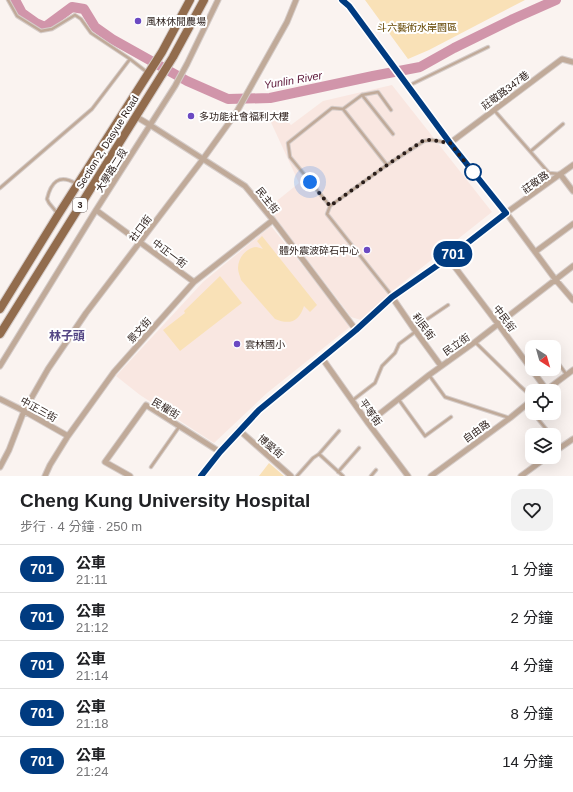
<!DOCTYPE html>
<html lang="zh-TW">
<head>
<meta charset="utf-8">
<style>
  :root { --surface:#fff; --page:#f2f2f2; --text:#202124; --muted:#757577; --line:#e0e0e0 }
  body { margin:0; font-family:Helvetica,"Noto Sans TC",sans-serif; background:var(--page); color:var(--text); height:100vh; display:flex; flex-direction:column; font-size:15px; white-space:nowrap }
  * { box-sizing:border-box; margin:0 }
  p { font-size:13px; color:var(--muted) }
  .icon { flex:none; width:22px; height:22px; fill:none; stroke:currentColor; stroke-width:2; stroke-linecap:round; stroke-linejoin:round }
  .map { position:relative; height:476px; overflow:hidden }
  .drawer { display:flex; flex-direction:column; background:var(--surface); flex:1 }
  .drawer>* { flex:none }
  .badge { padding:0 8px; border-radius:13px; font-size:14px; line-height:26px }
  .needle { width:26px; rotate:143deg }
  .controls { position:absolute; left:525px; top:340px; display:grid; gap:8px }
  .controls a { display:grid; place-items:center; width:36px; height:36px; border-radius:8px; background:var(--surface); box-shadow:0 4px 16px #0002; font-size:20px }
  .you { position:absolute; width:20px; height:20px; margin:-10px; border:3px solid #fff; border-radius:50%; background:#1a73e8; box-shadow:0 0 0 6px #1a73e833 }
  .map>.badge { position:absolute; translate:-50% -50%; box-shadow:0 0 0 2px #fff }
  .round { display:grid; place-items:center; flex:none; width:42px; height:42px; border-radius:12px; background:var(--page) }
  .head { display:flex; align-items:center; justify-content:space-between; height:68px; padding:0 20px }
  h1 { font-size:19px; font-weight:700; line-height:30px }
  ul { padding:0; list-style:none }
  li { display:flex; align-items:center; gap:12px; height:48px; padding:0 20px; border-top:1px solid var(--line) }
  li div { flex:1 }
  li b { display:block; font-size:15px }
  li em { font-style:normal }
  li .badge { min-width:44px; font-weight:700; text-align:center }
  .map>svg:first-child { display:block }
</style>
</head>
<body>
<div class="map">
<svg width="573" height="476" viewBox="0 0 573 476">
  <rect width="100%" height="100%" fill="#faf3f0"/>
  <path fill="#f9e7e1" d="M392,85L492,212L391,292L361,320L351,317L268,208L299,183L269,118L279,111L291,125L323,101Z
    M271,226L351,326L267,393L214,443L140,395L116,376L203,282Z"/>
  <path fill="#f9e1b7" d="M365,0H525L429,50L408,59Z
    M262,236L317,305L310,312L304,306C299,322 290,325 275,319L241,280C240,276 238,272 238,268C238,258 246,248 256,247C258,247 260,248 263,249L257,241Z
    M220,276L242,303L180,351L163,330L185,313L184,311Z
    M269,463L284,476H259Z"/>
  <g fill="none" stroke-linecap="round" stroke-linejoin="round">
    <path stroke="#d195aa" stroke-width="10" d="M15,0L22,13L36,23L45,27L72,7L84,9L95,27L112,39L187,81L228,99L270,98L373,76L420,67L454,48L513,19L556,0"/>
    <g stroke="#d5ccc9" stroke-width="4.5">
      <path id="service" d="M8,0L17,16L41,31L52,29L75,15L81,19L91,33L130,59
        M408,86L488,47
        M362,95L393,134
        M343,109L362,95L378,92L391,110
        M494,110L549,173L560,174
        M531,151L563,124
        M0,188L92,109L130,59L148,73
        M330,206L290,157L288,143L332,108L343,109L387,165
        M58,214L49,203L47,199C51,182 59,174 75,183
        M392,296L327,214L330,206L387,165L424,141L432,140L449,143
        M414,328L448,305
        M475,342L520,386L532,397
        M543,343L546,347
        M554,357L566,374
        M429,375L445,397L510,418
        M353,400L375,383L382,366L395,353L399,344L415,332
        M399,400L425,436L451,417
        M527,405L532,411
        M533,413L551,435
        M554,439L560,447
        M319,454L339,431
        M151,467L179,427
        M338,472L359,448
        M297,476L313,458L319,454L343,476
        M371,476L376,470"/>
    </g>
    <g stroke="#d5ccc9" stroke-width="7">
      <path id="minor" d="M342,0L349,6L356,15L450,143L510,218L555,279L573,300
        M135,116L150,125L245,186L273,220L356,330
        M450,143L562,59L573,62
        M560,174L573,191
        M96,210L194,282
        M535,252L573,224
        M448,258L498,324L546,389
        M392,297L414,329L441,366
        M322,358L368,423L408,476
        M0,366L96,210L175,86L187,64L218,0
        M545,391L573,370
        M0,399L24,411L68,436
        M368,423L429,375L475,342L573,266
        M239,430L291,476
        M554,452L573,439
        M0,467L9,450L24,411L48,369L86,313L203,159L236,113L287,22L296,0
        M45,476L50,465L68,436L114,372L194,282L273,220
        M130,476L105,462L146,405L220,452
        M201,476L220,452L259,410L356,330L392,297L448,258L506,213L573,165
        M431,476L510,418L532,400
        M521,476L547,457"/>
    </g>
    <g stroke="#d5ccc9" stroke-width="10">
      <path id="primary" d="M0,309L58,215L162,52L190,0
        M0,334L173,57L204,0"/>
    </g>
    <use href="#service" stroke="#c0aa99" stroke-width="2.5"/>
    <use href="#minor" stroke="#c0aa99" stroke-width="5"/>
    <use href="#primary" stroke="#926c4d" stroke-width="8"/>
  </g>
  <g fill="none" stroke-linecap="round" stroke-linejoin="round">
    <g stroke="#fff" stroke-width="9">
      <path id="line" d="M201,476L220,452L259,410L356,330L392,297L448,258L506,213L450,143L349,6L342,0"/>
    </g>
    <use href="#line" stroke="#003b80" stroke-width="6"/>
    <path stroke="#2a1d19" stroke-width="4" stroke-dasharray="0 7.2" d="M310,182L330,206L387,165L424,140H432L450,143L473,172"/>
  </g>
  <g fill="#6b49c2" stroke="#fff" stroke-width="1.5">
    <circle cx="138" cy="21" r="4"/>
    <circle cx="191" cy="116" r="4"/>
    <circle cx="367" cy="250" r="4"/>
    <circle cx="237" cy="344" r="4"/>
  </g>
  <circle fill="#fff" stroke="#003b80" stroke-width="2" cx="473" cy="172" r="8"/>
  <g text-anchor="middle" stroke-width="4" stroke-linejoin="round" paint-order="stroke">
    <rect fill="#fff" stroke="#6a615e" stroke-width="1" x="73" y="198" width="14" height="14" rx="3"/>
    <g font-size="9" font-weight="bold" fill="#2a1d19">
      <text x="80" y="208">3</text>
    </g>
    <g font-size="10" fill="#2a1d19" stroke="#fff" text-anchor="start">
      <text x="146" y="25">風林休閒農場</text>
      <text x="199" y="120">多功能社會福利大樓</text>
      <text x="359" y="254" text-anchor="end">體外震波碎石中心</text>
      <text x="245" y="348">雲林國小</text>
    </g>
    <g font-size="10" fill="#634500" stroke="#fff">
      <text x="417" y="31">斗六藝術水岸園區</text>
    </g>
    <g font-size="10" fill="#2a1d19" stroke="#fff">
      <text transform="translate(505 90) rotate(-37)" y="4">莊敬路347巷</text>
      <text transform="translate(107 142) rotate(-58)" y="4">Section 2, Dasyue Road</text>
      <text transform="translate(111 170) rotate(-58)" y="4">大學路二段</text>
      <text transform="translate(535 182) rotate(-36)" y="4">莊敬路</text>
      <text transform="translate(268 200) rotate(51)" y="4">民主街</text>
      <text transform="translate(140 228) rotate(-53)" y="4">社口街</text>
      <text transform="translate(170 253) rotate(37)" y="4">中正一街</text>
      <text transform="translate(505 318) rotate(53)" y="4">中民街</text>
      <text transform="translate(424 326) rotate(54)" y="4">利民街</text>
      <text transform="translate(139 330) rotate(-48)" y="4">景文街</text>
      <text transform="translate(456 344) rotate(-35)" y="4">民立街</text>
      <text transform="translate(166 408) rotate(31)" y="4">民權街</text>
      <text transform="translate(39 409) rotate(29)" y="4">中正三街</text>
      <text transform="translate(371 412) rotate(54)" y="4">平等街</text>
      <text transform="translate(476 431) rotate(-36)" y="4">自由路</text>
      <text transform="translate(271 446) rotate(41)" y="4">博愛街</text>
    </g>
    <g font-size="11" font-style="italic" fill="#5b1436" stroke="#fff">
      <text transform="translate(293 80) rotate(-10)" y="4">Yunlin River</text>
    </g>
    <g font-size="12" font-weight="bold" fill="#544684" stroke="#fff">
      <text x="67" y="340">林子頭</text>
    </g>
  </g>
</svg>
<div class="controls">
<a><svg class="needle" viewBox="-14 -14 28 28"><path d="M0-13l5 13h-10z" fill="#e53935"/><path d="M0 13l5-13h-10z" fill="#757577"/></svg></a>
<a><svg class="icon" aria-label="locate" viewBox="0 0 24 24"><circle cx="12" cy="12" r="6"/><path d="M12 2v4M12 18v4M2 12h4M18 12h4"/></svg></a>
<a><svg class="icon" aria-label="layers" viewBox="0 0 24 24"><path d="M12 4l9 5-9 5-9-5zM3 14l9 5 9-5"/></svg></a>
</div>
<div class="you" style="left:310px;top:182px"></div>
<b class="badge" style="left:453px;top:254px;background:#003b80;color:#fff">701</b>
</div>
<section class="drawer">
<div class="head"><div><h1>Cheng Kung University Hospital</h1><p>步行 · 4 分鐘 · 250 m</p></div><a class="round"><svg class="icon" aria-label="heart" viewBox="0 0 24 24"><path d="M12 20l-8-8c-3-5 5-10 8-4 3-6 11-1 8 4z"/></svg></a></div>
<ul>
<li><span class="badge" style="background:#003b80;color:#fff">701</span><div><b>公車</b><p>21:11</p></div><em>1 分鐘</em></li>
<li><span class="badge" style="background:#003b80;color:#fff">701</span><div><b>公車</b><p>21:12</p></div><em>2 分鐘</em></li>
<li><span class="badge" style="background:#003b80;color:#fff">701</span><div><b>公車</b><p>21:14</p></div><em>4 分鐘</em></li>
<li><span class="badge" style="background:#003b80;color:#fff">701</span><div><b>公車</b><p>21:18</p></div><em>8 分鐘</em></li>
<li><span class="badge" style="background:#003b80;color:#fff">701</span><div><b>公車</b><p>21:24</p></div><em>14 分鐘</em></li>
</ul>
</section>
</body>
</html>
